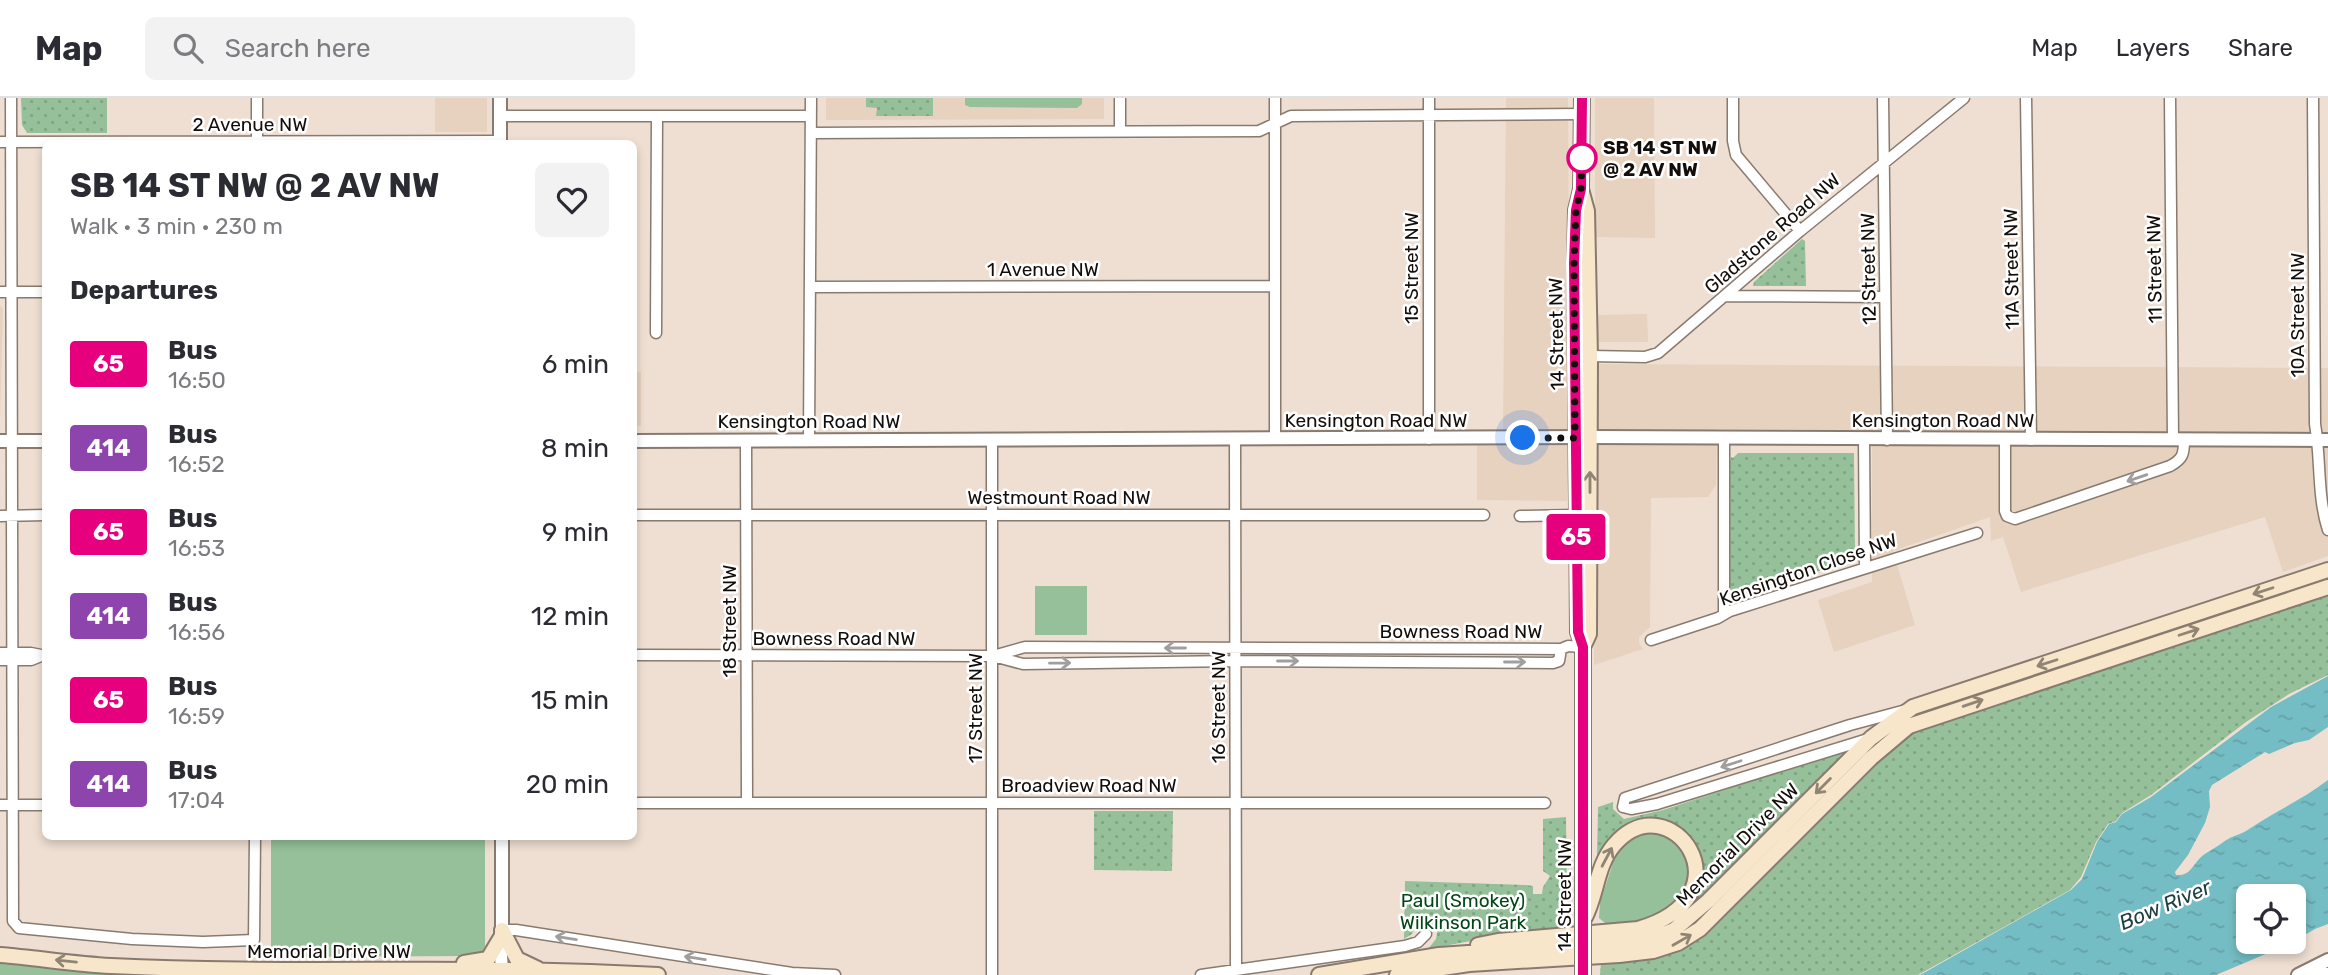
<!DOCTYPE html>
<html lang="en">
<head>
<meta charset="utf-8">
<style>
  :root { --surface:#fff; --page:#f2f2f3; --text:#2b2b33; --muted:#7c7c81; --line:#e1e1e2 }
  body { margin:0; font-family:Rubik,sans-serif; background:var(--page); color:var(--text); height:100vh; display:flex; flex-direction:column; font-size:26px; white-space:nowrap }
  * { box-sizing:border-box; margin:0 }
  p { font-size:23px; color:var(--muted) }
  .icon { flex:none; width:38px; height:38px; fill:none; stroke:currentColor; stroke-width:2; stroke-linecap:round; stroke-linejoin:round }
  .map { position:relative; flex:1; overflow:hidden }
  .side { position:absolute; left:42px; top:42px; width:595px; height:700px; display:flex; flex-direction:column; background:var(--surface); border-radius:10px; box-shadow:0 4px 10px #0003 }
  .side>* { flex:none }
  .badge { padding:0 14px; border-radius:5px; font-size:24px; line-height:46px }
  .buttons { position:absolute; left:2236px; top:786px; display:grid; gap:14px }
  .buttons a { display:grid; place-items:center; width:70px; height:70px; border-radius:10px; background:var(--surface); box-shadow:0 4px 10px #0003; font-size:35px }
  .you { position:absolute; width:35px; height:35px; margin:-18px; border:5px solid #fff; border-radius:50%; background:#1a73e8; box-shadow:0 0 0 10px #1a73e833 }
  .map>.badge { position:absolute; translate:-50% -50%; box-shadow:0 0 0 4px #fff }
  h2 { padding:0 28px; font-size:26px; line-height:63px }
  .round { display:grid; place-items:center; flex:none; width:74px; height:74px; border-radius:10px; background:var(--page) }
  .head { display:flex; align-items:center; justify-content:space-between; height:119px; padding:0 28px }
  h1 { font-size:33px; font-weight:700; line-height:52px }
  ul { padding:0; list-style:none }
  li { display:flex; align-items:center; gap:21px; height:84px; padding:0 28px }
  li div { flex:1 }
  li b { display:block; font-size:26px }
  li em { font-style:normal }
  li .badge { min-width:77px; font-weight:700; text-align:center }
  header { display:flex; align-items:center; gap:42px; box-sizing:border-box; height:98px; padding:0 35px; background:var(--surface); border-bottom:2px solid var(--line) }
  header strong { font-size:33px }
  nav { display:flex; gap:38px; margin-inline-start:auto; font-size:24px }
  .search { width:490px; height:63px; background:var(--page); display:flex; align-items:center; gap:18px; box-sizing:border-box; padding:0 24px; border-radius:10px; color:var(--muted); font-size:26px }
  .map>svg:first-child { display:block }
</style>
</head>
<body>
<header>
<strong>Map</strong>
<div class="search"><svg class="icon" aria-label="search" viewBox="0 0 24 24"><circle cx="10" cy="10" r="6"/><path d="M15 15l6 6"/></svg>Search here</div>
<nav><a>Map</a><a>Layers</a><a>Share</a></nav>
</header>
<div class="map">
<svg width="2328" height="877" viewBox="0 0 2328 877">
  <defs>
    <pattern id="park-dots" width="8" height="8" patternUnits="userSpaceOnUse" patternTransform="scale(1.75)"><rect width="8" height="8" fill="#95c099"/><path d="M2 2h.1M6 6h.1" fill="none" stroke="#80a482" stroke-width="1.8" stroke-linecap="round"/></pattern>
    <pattern id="water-ripples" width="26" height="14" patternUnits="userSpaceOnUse" patternTransform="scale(1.75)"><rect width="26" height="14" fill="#75bdc4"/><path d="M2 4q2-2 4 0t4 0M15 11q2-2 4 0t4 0" fill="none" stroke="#64a1a7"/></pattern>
  </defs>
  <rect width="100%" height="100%" fill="#efdfd2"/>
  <path fill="#e7d1bf" d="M435,0H487V34H435Z
    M826,0H1104V21L826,22Z
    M1506,0H1568L1570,323L1567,403L1477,402V340L1503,339Z
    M1595,0H1654L1655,140L1595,139Z
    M0,207L3,211L0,323Z
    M1647,216L1648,244H1596L1595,217Z
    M1594,266L2328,270V458L2283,474L2265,419L2021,494L2003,439L1991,443L1990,419L1893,453L1915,527L1834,554L1818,502L1872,484V332L1717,331L1716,387L1708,399L1651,400L1650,529L1639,539V545L1643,551L1594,567Z
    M634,274H641V328H634Z"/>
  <path fill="#95c099" d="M965,0H1082V6L1077,10L970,9L965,7Z
    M1035,488H1087V537H1035Z
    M1654,734C1659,736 1665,737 1669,739C1694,751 1693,787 1676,805C1659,823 1633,826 1610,829L1599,820L1600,804L1612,768L1610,767C1619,748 1633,738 1654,734Z
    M271,739H485V848L482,854L475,858L271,859Z
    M0,860L201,877H0Z"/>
  <path fill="url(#park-dots)" d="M21,0H107V35H27L22,27Z
    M866,0H933V18H876L877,10L866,9Z
    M1802,141L1805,143L1806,188H1753L1754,184Z
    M1738,355H1854L1855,455L1853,461L1744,500L1737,501L1732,496L1730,489V363L1731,359L1733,360Z
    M2328,495V577L2289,596L2246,624L2151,697L2122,715L2116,723L2108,726L2096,744L2081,779L2070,792L1918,877H1600L1601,865C1639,862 1667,863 1700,839L1881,656L1915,632Z
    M1846,652L1845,657L1685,815C1694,801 1701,780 1700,763C1699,734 1660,715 1633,725C1617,732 1609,746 1597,757L1598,709L1613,704V711L1624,721L1663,712Z
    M1094,713H1173L1172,773L1094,772Z
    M1566,719L1567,807L1564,813L1563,831L1508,836L1428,851L1436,841L1438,829L1436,827L1424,823L1417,825L1412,836L1404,841L1405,783L1526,787L1533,788V796H1542L1543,789L1550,778L1543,773V721Z"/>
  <path fill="url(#water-ripples)" d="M2328,578V629L2309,642L2295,645L2269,656L2265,654L2212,687L2209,693L2210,709L2205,725L2188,757L2175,774L2176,777C2190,778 2192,768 2200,760C2206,754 2216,750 2222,745C2229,739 2239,737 2246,733C2272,715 2302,702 2328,682V826L2315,831L2294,843V798H2249V844H2294L2216,877H1920L2071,792L2082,781L2097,744L2109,726L2116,724L2122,716L2151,699L2271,609Z"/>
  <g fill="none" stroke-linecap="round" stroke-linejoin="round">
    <g stroke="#897a6f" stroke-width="13">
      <path id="minor" d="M11,0L13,823L19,830L132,841L203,844L254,842L255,738
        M257,0V46
        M1120,0V34
        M1275,0V341
        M1733,0V43L1736,57L1800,133
        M1883,0L1887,342
        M2026,0L2031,342
        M2170,0L2173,342
        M2313,0L2315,326C2321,361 2317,398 2328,432
        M500,18H811
        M811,35L1259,33L1291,18L1582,16
        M0,44L500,43
        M810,189L1275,188
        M0,194H46
        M1726,198L1885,199
        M656,235L657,18
        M1590,258L1645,259L1658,255L1800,133L1964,0
        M1429,341V0
        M1864,341L1865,470
        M746,342L747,704
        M809,342L811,0
        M992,342V877
        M1235,342L1236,877
        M2005,342V413L2007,418L2015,421L2170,368C2183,361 2184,356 2184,342
        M634,417H1484
        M0,418L46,417
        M1520,418L1576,417
        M1724,516V340
        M1651,542L1718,520L1730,513L1977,435
        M0,555H31L46,558
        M634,557L993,558L1023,566L1235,563L1553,565L1559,563L1561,551
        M993,558L1025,549L1561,551L1568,548L1583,549
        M0,562H31L41,558
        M1868,641L1657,706L1631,711L1623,709L1625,700L1850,627L1906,612
        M634,705H1545
        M0,707H46
        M502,832H516L792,875L835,877
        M1201,877L1405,848L1418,844L1426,836"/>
    </g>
    <g stroke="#897a6f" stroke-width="16">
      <path id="tertiary" d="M500,46V0
        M0,343H46
        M634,343L1590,339L2328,342
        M502,873L500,841L502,832V738
        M2298,877L2328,862
        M2302,877L2328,876"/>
    </g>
    <g stroke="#897a6f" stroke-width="18">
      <path id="secondary" d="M1582,0L1581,91L1587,113L1590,258L1589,536L1583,549
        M1581,91L1576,112L1575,165L1578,534L1583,549V822
        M502,832L517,861L538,871
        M1478,847L1498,843L1638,831C1753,798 1670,682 1614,747C1596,768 1597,798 1584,821
        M0,857C37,860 74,866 111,868C293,877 476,866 658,877
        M464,865L488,861L500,841
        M1319,877L1439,857L1646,843L1674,832L1708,803L1871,640L1913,609L2328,472
        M1397,877L1469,866L1619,857L1653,853L1678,845L1700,831L1871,660L1909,628L2328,489"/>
    </g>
    <use href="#minor" stroke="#fff" stroke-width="10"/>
    <use href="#tertiary" stroke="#fff" stroke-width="12"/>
    <use href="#secondary" stroke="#f7e6ca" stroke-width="14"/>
    <g stroke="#897a6f" stroke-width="18" stroke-linecap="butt">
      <path id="secondary-bridge" d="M1583,877V822"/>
    </g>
    <use href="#secondary-bridge" stroke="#f7e6ca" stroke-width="14"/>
  </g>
  <defs><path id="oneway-shaft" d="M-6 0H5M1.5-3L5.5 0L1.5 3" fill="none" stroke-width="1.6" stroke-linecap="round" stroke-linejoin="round" transform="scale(1.75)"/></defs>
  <g stroke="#a19f9d">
    <use href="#oneway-shaft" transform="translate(2137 380) rotate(161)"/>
    <use href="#oneway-shaft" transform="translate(1175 550) rotate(-180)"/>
    <use href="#oneway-shaft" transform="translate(1288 563)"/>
    <use href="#oneway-shaft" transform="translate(1515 564)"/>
    <use href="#oneway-shaft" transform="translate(1060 565) rotate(-1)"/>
    <use href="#oneway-shaft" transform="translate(1731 666) rotate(162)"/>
    <use href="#oneway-shaft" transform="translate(566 840) rotate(-171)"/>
    <use href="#oneway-shaft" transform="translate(695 860) rotate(-171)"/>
  </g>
  <g stroke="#908574">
    <use href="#oneway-shaft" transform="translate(1590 384) rotate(-90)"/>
    <use href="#oneway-shaft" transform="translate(2263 493) rotate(162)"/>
    <use href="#oneway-shaft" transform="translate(2189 534) rotate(-18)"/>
    <use href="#oneway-shaft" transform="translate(2047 565) rotate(162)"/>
    <use href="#oneway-shaft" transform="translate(1973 605) rotate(-19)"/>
    <use href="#oneway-shaft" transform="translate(1823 688) rotate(135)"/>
    <use href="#oneway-shaft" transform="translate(1607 759) rotate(-62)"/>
    <use href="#oneway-shaft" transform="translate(1682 842) rotate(-30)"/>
    <use href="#oneway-shaft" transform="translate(66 863) rotate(-174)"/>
  </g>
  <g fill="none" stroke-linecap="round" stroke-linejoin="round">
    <g stroke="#fff" stroke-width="16">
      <path id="line" d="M1582,0L1581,91L1576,112L1574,165L1578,534L1583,549V877"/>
    </g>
    <use href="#line" stroke="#e6007e" stroke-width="10"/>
    <path stroke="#130e0a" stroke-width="7" stroke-dasharray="0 12.6" d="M1523,340H1575L1574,165L1576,112L1581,91L1582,60"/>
  </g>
  <circle fill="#fff" stroke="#e6007e" stroke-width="3.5" cx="1582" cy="60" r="14"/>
  <g text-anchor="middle" stroke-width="5" stroke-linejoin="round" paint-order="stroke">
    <g font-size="19" fill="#130e0a" stroke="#fff">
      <text x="250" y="33">2 Avenue NW</text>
      <text transform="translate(1772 135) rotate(-41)" y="7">Gladstone Road NW</text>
      <text transform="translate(1411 170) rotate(-90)" y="7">15 Street NW</text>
      <text x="1043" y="178">1 Avenue NW</text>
      <text transform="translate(1868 171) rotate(-91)" y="7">12 Street NW</text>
      <text transform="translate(2011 171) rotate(-91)" y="7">11A Street NW</text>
      <text transform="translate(2154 171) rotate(-91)" y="7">11 Street NW</text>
      <text transform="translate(2297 217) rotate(-90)" y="7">10A Street NW</text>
      <text transform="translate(1556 236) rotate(-91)" y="7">14 Street NW</text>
      <text x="1376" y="329">Kensington Road NW</text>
      <text x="1943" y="329">Kensington Road NW</text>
      <text x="809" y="330">Kensington Road NW</text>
      <text x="1059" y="406">Westmount Road NW</text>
      <text transform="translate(1808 471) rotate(-19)" y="7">Kensington Close NW</text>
      <text transform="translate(729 523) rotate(-90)" y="7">18 Street NW</text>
      <text x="1461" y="540">Bowness Road NW</text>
      <text x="834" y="547">Bowness Road NW</text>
      <text transform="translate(1218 609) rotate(-90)" y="7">16 Street NW</text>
      <text transform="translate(975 610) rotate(-90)" y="7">17 Street NW</text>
      <text x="1089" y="694">Broadview Road NW</text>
      <text transform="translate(1737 746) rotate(-45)" y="7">Memorial Drive NW</text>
      <text transform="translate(1564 797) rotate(-90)" y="7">14 Street NW</text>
      <text x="329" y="860">Memorial Drive NW</text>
    </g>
    <g font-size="19" font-weight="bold" fill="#130e0a" stroke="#fff" text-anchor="start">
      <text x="1603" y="56">SB 14 ST NW<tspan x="1603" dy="22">@ 2 AV NW</tspan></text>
    </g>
    <g font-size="19" fill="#004715" stroke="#fff">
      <text x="1463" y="809">Paul (Smokey)<tspan x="1463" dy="22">Wilkinson Park</tspan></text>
    </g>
    <g font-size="21" font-style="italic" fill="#1b3f42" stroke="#fff">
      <text transform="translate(2165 807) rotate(-23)" y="7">Bow River</text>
    </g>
  </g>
</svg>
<div class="buttons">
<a><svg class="icon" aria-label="locate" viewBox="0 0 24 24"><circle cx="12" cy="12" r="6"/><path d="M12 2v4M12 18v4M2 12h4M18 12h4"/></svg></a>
</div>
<div class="you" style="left:1523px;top:340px"></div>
<b class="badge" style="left:1576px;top:439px;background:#e6007e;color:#fff">65</b>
<section class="side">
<div class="head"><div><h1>SB 14 ST NW @ 2 AV NW</h1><p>Walk · 3 min · 230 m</p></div><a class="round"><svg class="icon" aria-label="heart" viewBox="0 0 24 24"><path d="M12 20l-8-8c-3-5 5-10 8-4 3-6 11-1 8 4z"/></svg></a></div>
<h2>Departures</h2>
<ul>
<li><span class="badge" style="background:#e6007e;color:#fff">65</span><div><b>Bus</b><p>16:50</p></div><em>6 min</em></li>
<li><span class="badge" style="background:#8e44ad;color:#fff">414</span><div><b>Bus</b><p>16:52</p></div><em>8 min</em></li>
<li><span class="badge" style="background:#e6007e;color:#fff">65</span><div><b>Bus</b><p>16:53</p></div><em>9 min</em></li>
<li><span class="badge" style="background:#8e44ad;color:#fff">414</span><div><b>Bus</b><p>16:56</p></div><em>12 min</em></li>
<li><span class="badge" style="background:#e6007e;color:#fff">65</span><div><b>Bus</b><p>16:59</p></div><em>15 min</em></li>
<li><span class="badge" style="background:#8e44ad;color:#fff">414</span><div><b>Bus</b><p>17:04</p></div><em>20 min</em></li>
</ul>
</section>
</div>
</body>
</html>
